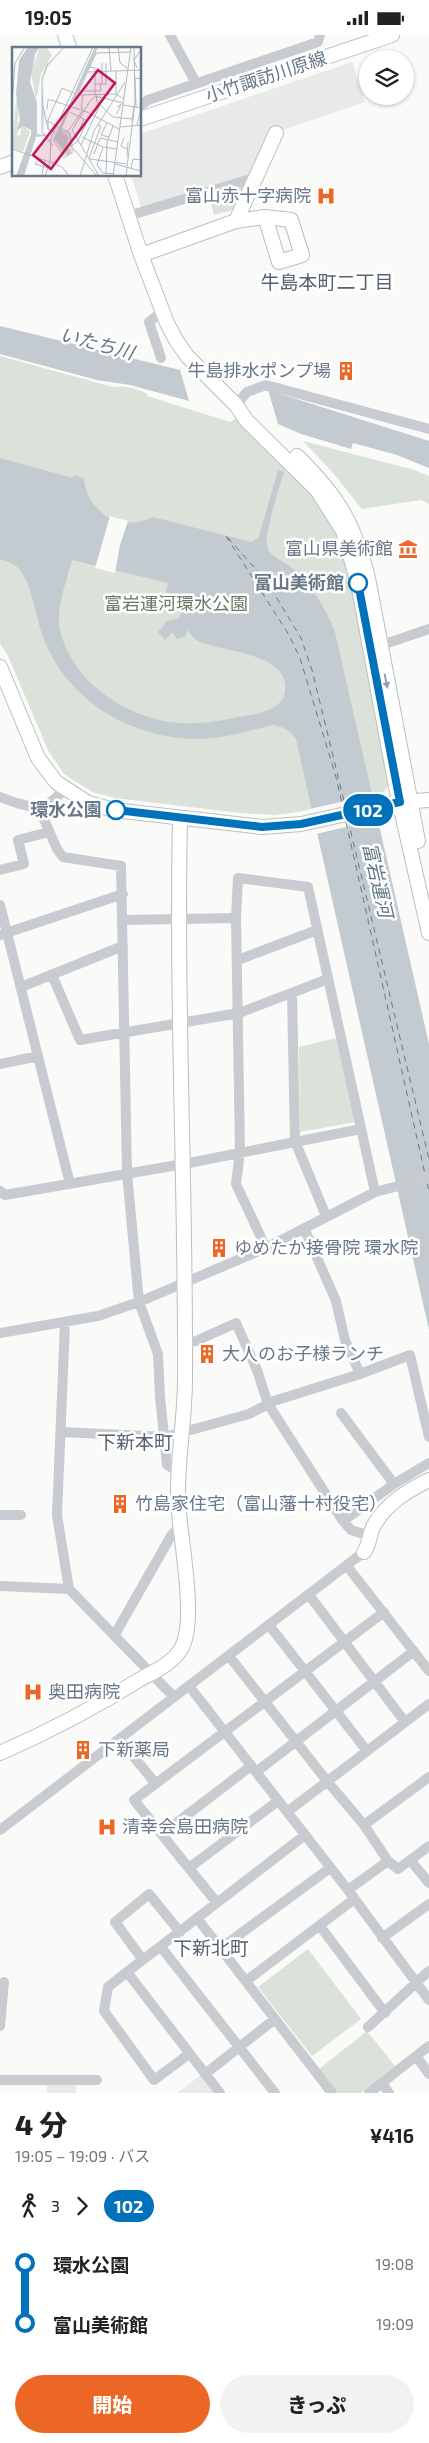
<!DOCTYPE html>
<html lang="ja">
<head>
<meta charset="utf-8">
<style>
  :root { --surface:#fff; --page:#f2f2f2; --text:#222; --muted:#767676; --accent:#ec6726 }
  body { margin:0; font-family:"Exo 2","Noto Sans JP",sans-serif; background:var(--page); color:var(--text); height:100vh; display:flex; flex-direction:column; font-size:19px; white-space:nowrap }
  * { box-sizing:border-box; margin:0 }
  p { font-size:16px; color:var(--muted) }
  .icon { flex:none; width:28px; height:28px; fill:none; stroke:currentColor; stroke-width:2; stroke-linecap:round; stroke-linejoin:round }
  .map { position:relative; height:2058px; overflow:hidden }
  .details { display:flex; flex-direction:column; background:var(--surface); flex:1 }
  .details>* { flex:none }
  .badge { padding:0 10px; border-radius:16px; font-size:18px; line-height:32px }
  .fabs { position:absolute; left:359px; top:15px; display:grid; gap:10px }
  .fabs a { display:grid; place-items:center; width:55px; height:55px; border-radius:50%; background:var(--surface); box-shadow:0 1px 4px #0004; font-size:25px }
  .map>.badge { position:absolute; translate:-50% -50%; box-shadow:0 0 0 2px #fff }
  .legs { display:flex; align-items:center; gap:8px; height:55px; padding:0 15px; font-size:16px }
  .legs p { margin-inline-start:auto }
  .head { display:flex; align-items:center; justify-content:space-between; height:85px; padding:0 15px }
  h1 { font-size:28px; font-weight:800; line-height:38px }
  .primary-button { display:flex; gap:10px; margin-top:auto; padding:10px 15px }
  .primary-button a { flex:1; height:58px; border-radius:30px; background:var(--accent); color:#fff; font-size:20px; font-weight:800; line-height:58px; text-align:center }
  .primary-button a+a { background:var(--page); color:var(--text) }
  ul { padding:0 15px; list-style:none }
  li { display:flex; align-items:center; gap:18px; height:60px; font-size:19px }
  li i { display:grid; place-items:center; width:8px; height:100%; margin:0 6px; background:currentColor }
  li i::after { content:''; width:12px; height:12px; margin:-6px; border:4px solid; border-radius:50%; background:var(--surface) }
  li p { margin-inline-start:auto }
  li:first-child i { background:linear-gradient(#0000 50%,currentColor 0) }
  li:last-child i { background:linear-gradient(currentColor 50%,#0000 0) }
  .status { display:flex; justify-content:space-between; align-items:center; height:35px; padding:0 25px; background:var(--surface); direction:ltr }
  .status svg { height:14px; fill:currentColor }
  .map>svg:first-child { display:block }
</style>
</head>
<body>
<div class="status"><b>19:05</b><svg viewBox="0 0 49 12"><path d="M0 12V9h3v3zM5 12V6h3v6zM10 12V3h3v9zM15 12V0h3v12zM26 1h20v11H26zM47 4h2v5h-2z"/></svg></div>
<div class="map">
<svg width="429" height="2058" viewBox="0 0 429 2058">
  <rect width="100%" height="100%" fill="#fafaf8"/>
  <path fill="#e8e9e9" d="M352,27L365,67L268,100L250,143L142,175L131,140H140V99Z
    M201,2040L214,2058H177Z
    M47,2049L76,2050V2058H47Z"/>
  <path fill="#dbe2d9" d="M247,148L234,175L214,180L209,160Z
    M0,321L113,352C125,350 137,354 148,359L147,361L230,387L235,384L307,452L339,501L351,540L390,746L384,757L299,777L274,780L240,778L115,763L92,757L64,739L48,715L8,621L0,608Z
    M303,406L414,435L429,441V469L421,465L362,474L334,439Z
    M336,1003L356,1087L300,1097L299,1012Z
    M308,1914L361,1984L312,2021L258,1952Z
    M367,1996L395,2031L361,2058H337L319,2034Z"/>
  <path fill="#c3cbd1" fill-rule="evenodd" d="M0,291L180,335L189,366L130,350L97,345L0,319Z
    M268,355L429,406V433L397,420L353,408L351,414L301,399L278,389Z
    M0,423L73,443L74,440L84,443C87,478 121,498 153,482L251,507L258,503L260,498L278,435L284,437C280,450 264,499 267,511C269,521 285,527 292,533C312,550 326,574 335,597L429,1009V1295L296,704C290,695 284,692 273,690C254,694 234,701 214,703C142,710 69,671 43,602C36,583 31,544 17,532C13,528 5,526 0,524ZM72,525L168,548L166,557L175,562L182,575L179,583L167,586L158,597L165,605L172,597L177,604L186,601L187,595C190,599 194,604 198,606C221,617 300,618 283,664C272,678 255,679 239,682C214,687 188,691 163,686C117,676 71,643 60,595C55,573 67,546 72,525Z"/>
  <path fill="#fafaf8" d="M110,481L128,486L120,510L115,538L95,533Z
    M375,759L380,784L316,799L310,774Z"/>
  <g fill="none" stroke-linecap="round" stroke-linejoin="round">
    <path stroke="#637885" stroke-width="1" stroke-dasharray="6 5" stroke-linecap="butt" d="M226,501L289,600L300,623L336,742L343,773
      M228,503L267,547L301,603L312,635L346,774
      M348,785L429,1124
      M346,787L425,1139
      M427,1148L429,1156"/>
    <g stroke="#babfc4" stroke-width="16">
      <path id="secondary" d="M65,0L70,14
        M140,84L392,0
        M0,132L14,127
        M115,140L141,220L167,288L176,305L187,321L236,370L246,385L317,455L343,496L358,548L396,752L429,898
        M236,186L265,182L291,185L302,220L279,227L265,182
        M141,220L236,186L276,98
        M297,421C338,461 354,488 368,543L418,806
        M0,632L38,723L56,747L88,768L114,775L262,792L301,789L400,767L429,765
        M364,1517C370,1509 369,1501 373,1492C385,1469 407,1456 429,1445
        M0,1718C48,1697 94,1673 139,1645C153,1637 172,1629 181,1614C198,1586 179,1499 178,1464C177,1424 185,1384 185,1344C186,1157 176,970 180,783"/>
    </g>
    <path stroke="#c8cbcf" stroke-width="10" d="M170,0L196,48
      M140,71L148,65L318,7L320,0
      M128,181L254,143
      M161,323L149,287L162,277
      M236,370L247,357L266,350L429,394
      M376,612L429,594
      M0,762C27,772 45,780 65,753
      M39,773L57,814L63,822L121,831L127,1138L139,1267L158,1319L160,1362L167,1430L179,1437
      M0,835L24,829L18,805L49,797
      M0,870L70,1149
      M124,885L236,883
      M0,900L123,859
      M238,925L317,895
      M52,940L80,1005L239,978L328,944
      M21,952L123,911
      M292,959L295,1106L326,1181
      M0,1029L38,1021
      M0,1156L5,1160L189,1128L361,1094
      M304,1193L336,1266L345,1305L360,1339
      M266,1213L236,1149L240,1117L236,883L238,843L308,852L375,1157
      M65,1288L57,1480L69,1554L174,1662
      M0,1298L98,1281L139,1267L266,1213L375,1157L429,1143
      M185,1307L196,1306L236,1288L257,1335L268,1369L343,1486L351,1495L370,1501
      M341,1378L394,1449
      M62,1397L165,1402L249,1379L274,1366L360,1339L410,1320L429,1402
      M0,1480H21
      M343,1486L394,1449L429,1428
      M347,1531L429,1636
      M0,1551L69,1554
      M309,1560L405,1687
      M269,1590L367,1716
      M114,1601L171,1501L180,1490
      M229,1621L327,1746L364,1790L388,1826L398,1834L429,1811
      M189,1651L348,1855L429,1965
      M119,1704L156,1749
      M256,1737L414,1616
      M287,1777L429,1669
      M364,1790L429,1742
      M0,1795L364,1517
      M162,1799L251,1731
      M411,1826L429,1848
      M189,1833L278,1766
      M348,1855L388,1826
      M217,1868L134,1765L384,1577
      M197,1883L332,2058
      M320,1891L385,1978
      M382,1903L429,1869
      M161,1912L275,2058
      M221,1913L330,1833
      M143,1925L115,1887L149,1859L180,1897
      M127,1937L108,1952L104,1976L154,2045L189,2019
      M246,1946L353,1865
      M0,1991L4,1947
      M368,1992L429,1936
      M416,2021L429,2039
      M205,2039L275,1984
      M0,2045H97
      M382,2048L389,2058
      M220,2058L127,1937L305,1800
      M369,2058L429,2011"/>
    <use href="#secondary" stroke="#fff" stroke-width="14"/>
  </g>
  <defs><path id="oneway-solid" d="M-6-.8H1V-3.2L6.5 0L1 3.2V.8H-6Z" transform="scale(1.25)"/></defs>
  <use fill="#95a0ad" href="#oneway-solid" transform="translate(386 646) rotate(79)"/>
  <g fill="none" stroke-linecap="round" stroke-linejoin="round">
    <g stroke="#fff" stroke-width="11">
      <path id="line-1" d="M116,775L262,792L301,789L400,767L358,548"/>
    </g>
    <use href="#line-1" stroke="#0072bc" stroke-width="8"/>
  </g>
  <defs>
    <g id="hospital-bare" transform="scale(1.5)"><path d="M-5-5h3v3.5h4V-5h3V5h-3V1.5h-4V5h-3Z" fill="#ec6726" stroke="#fff" stroke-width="2.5" paint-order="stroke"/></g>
    <g id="building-bare" transform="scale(1.5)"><path d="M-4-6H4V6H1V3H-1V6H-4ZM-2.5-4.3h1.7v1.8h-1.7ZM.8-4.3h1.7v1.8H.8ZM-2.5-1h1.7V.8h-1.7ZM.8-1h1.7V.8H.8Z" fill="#ec6726" stroke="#fff" stroke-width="2.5" paint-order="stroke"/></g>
    <g id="museum-bare" transform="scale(1.5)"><path d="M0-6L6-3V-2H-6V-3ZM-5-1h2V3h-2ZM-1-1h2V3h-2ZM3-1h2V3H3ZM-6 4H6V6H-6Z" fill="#ec6726" stroke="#fff" stroke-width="2.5" paint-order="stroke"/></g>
  </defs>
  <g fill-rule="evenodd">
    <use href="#hospital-bare" x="326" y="161"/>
    <use href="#building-bare" x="346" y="336"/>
    <use href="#museum-bare" x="408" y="514"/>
    <use href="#building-bare" x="219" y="1213"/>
    <use href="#building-bare" x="207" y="1319"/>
    <use href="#building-bare" x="120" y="1469"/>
    <use href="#hospital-bare" x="33" y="1657"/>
    <use href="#building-bare" x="83" y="1715"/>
    <use href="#hospital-bare" x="107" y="1792"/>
  </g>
  <g fill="#fff" stroke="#0072bc" stroke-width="2.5">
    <circle cx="358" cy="548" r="9"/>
    <circle cx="116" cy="775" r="9"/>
  </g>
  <g text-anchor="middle" stroke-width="5" stroke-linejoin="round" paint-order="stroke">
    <g font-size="18" fill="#68788a" stroke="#fff">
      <text transform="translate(266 42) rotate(-18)" y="6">小竹諏訪川原線</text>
    </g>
    <g font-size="18" fill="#68788a" stroke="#fff" text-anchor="start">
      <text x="311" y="167" text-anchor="end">富山赤十字病院</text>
      <text x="331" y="342" text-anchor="end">牛島排水ポンプ場</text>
      <text x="393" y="520" text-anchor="end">富山県美術館</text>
      <text x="234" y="1219">ゆめたか接骨院 環水院</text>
      <text x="222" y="1325">大人のお子様ランチ</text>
      <text x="135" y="1475">竹島家住宅（富山藩十村役宅）</text>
      <text x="48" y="1663">奥田病院</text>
      <text x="98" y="1721">下新薬局</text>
      <text x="122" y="1798">清幸会島田病院</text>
    </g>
    <g font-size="18" font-weight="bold" fill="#68788a" stroke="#fff" text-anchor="end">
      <text x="344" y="554">富山美術館</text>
      <text x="102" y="781">環水公園</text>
    </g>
    <g font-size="18" fill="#667b63" stroke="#fff">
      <text x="176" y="575">富岩運河環水公園</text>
    </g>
    <g font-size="19" fill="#56626f" stroke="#fff">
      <text x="327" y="254">牛島本町二丁目</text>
      <text x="135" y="1414">下新本町</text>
      <text x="211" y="1920">下新北町</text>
    </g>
    <g font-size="19" font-style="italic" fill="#637885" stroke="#fff">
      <text transform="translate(97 308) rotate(15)" y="7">いたち川</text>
      <text transform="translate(378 845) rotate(77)" y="7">富岩運河</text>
    </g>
  </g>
  <g transform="translate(12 12)">
    <rect width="129" height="129" fill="#fafaf8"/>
    <path d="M28,0H34L40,8L29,27L24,54L19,24ZM4,52L7,59L5,88L8,89L10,77L18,85L11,105L0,101ZM46,79L59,87L62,105L52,112L40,93Z" fill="#dbe2d9"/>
    <path d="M16,0H28L23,7L18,35L25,56V87L32,88L30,54L31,35L32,28L33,24L36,18L54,0L36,19L31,32L32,85L39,97L33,89L24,90L12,129H4L19,88V83L11,79L6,83L7,89L5,82L8,73L4,47L7,13ZM83,0H86L49,83L56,90L55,99L60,106L56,109L44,93L41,95Z" fill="#c3cbd1"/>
    <path fill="none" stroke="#c3cbd1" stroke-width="2.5" d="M64,45L81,7M49,79L63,48"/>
    <path fill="none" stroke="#b3bac2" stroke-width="1" d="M97,0L99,24M106,0L108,16L115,21M83,6L118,5M90,16V37M78,20L83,21V47M125,21L122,13L128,4M104,24V47M76,25L129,23M83,37H94V16M72,44H89L88,37M66,46L84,6M84,47L85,55L101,70L120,72M71,48L69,61L72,62M0,56L3,16L13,0M77,56L60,83L87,129M75,58L83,49L111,56M111,58L129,61M31,59L36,82M124,60L123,31L129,32M35,62L36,53H39L75,65L107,82M58,65L75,74L66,94L59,99M105,67L109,57L105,60M34,73L58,86L59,99L85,129M120,74L122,59M95,76L89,88L97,90M125,78L129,62M108,80L129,78M56,84L71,63M43,85L36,82V73L50,41L66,48L104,47L112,52M70,90L91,100L105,102M64,91L72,72M112,91L109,99L115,102M69,98L88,58M41,99L30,85V32L35,18L52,0M91,100L85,118L91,126L101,127M0,102L38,115L33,129M82,107L88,91L106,95M115,110L116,95M77,111L89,79L86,78M27,112L23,117L36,121M78,112L114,117M103,117L129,124M119,121L121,112L129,113M94,127L95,95L101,79M30,129L32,114M57,129L50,120L38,115L39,91L81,0M68,129L82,84L113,35M101,129L119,0M114,129L123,54L122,0"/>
    <path fill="#c2185b" fill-opacity="0.15" stroke="#c2185b" stroke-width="2.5" d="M86,23L103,36L39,122L21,108Z"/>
    <rect width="129" height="129" fill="none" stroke="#68788a" stroke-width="2.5"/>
  </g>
</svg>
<div class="fabs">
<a><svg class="icon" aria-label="layers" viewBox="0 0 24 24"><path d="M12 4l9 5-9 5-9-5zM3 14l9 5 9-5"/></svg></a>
</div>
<b class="badge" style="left:368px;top:775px;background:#0072bc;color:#fff">102</b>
</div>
<section class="details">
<div class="head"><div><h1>4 分</h1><p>19:05 – 19:09 · バス</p></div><b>¥416</b></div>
<div class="legs"><svg class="icon" aria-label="walk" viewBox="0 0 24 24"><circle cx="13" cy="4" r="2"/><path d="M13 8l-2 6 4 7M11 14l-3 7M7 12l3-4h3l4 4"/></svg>3<svg class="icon" aria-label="forward" viewBox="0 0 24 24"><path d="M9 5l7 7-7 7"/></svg><b class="badge" style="background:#0072bc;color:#fff">102</b></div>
<ul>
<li><i style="color:#0072bc"></i><b>環水公園</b><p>19:08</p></li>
<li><i style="color:#0072bc"></i><b>富山美術館</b><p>19:09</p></li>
</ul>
<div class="primary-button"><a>開始</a><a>きっぷ</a></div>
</section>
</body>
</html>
